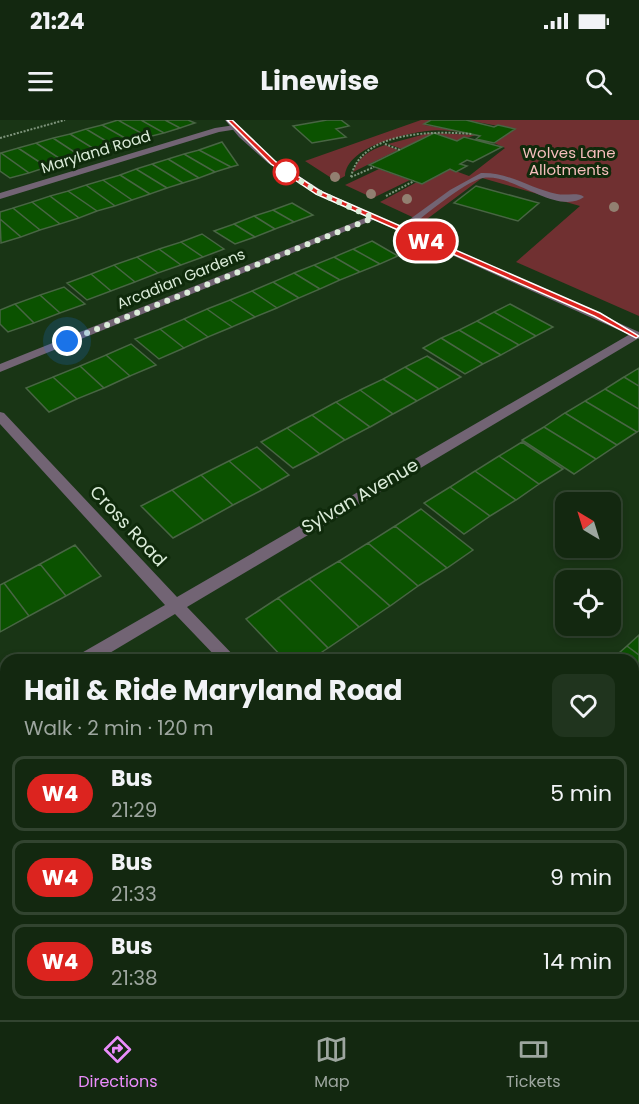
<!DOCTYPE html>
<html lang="en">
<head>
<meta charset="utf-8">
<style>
  :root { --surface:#132810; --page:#20341e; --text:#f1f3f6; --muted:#9da69f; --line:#324430; --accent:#eb8dfc }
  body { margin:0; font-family:Poppins,sans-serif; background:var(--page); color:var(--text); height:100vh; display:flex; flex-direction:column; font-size:22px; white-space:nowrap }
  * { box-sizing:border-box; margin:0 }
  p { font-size:20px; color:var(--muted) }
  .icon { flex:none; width:33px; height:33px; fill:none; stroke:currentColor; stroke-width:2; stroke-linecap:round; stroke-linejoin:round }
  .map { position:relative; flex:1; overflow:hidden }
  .details { position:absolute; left:0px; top:534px; width:639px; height:366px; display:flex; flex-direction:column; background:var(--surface); border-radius:18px 18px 0 0; box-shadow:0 3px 9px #0003,0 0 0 2px var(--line) }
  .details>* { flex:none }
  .badge { padding:0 12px; border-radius:20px; font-size:21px; line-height:39px }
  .needle { width:39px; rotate:322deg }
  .buttons { position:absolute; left:555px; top:372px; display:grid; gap:12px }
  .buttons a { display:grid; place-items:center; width:66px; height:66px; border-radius:12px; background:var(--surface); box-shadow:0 3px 9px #0003,0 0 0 2px var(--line); font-size:30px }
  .you { position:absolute; width:30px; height:30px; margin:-15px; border:4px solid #fff; border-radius:50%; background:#1a73e8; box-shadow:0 0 0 9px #1a73e833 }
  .map>.badge { position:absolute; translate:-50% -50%; box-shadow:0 0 0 3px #fff }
  .round { display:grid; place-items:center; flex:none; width:63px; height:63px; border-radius:12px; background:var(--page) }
  .overview { display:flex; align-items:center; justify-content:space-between; height:102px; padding:0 24px }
  h1 { font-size:28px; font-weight:700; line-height:45px }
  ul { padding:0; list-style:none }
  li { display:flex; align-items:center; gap:18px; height:75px; margin:0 12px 9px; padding:0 12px; border:3px solid var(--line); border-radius:12px }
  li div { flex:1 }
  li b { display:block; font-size:22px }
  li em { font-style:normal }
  li .badge { min-width:66px; font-weight:700; text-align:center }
  .status { display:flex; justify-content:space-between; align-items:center; height:42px; padding:0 30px; background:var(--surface); direction:ltr }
  .status svg { height:16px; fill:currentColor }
  header { display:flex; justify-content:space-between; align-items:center; height:78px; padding:0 24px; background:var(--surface); font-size:27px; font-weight:700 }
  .menu { display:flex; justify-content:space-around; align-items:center; height:84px; border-top:2px solid var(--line); background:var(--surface); font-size:16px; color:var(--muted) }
  .menu a { display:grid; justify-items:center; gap:3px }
  .menu .active { color:var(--accent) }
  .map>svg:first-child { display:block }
</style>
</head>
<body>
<div class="status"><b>21:24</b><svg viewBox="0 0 49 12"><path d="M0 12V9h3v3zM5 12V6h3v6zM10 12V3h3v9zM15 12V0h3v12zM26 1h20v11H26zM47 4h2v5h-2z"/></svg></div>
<header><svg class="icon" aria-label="menu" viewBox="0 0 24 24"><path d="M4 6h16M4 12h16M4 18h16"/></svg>Linewise<svg class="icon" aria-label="search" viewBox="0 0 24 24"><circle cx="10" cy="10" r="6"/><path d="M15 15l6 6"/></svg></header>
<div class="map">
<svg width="639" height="900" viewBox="0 0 639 900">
  <rect width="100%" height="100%" fill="#193515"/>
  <path fill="#703031" d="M421,0H431L425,5L469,13C456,12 440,9 427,11C403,14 347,27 345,56L336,61L305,41Z
    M466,0H639V196L516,142L580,86L482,58L423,102L380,82L417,62L422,64L450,49L469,56L505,28L494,23L514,9Z
    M429,13H434L476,15L457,21L434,13L402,29L388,24Z
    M385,25L398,30L353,52C358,37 370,30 385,25Z
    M379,49L410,60L373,78L345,65Z"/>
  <path fill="#0b5200" stroke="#486543" stroke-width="1.5" d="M118,0H141L164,13L148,17Z
    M118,0L148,17L132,22L102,5Z
    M141,0H165L180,8L164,13Z
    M165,0H188L195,3L180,8Z
    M327,0H341L349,6L336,9L346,17L312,23L293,6Z
    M431,0H466L494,7L498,5L515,9L494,23L476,19L480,16L424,4Z
    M102,5L132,22L116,27L86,9Z
    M86,9L116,27L99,32L70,14Z
    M434,13L457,21L464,17L502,27L473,42L467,40L460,44L467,46L456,52L450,49L422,64L369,45Z
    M70,14L99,32L82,37L53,18Z
    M53,18L82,37L65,42L36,23Z
    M222,22L238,45L231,47L199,30Z
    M36,23L65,42L47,47L18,28Z
    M18,28L47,47L29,53L1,33Z
    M199,30L231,47L215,52L184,34Z
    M0,33H1L29,53L10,58L0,51Z
    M184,34L215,52L199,58L168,39Z
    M168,39L199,58L183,63L152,44Z
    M152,44L183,63L167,68L136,49Z
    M136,49L167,68L150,74L120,55Z
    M120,55L150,74L132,80L103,60Z
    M103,60L132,80L115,86L86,65Z
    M86,65L115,86L97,91L68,71Z
    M476,66L539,83L518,101L454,83Z
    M68,71L97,91L79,98L50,76Z
    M50,76L79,98L60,104L32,82Z
    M32,82L60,104L40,110L13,88Z
    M292,83L313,95L294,102L273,90Z
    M13,88L40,110L21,117L0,99V92Z
    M273,90L294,102L275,109L254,96Z
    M254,96L275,109L255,117L234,104Z
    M0,99L21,117L1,123Z
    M234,104L255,117L235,124L214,111Z
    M202,114L224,129L203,137L181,122Z
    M372,121L398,136L380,144L353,129Z
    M181,122L203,137L181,145L159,129Z
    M159,129L181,145L158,153L137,137Z
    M353,129L380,144L360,152L334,137Z
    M137,137L158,153L135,162L114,145Z
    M334,137L360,152L340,160L314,145Z
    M114,145L135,162L111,171L91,154Z
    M314,145L340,160L320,169L294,153Z
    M294,153L320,169L299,178L273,162Z
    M91,154L111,171L87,180L67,163Z
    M273,162L299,178L277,188L252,171Z
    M64,167L85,184L60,193L40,175Z
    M252,171L277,188L255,197L230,180Z
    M40,175L60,193L34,203L15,184Z
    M230,180L255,197L232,207L207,189Z
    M15,184L34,203L8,212L0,204V190Z
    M510,184L553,207L536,216L494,192Z
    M207,189L232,207L208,217L184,199Z
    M494,192L536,216L519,225L477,201Z
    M184,199L208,217L184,228L160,209Z
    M477,201L519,225L501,235L459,210Z
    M160,209L184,228L159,239L135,219Z
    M459,210L501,235L483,244L441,218Z
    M441,218L483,244L465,254L423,228Z
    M131,224L156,245L130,256L106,235Z
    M106,235L130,256L104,268L80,246Z
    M427,236L461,257L439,269L405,247Z
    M80,246L104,268L77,279L53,257Z
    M405,247L439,269L417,281L383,259Z
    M639,248V266L624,257Z
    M53,257L77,279L49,292L26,268Z
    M624,257L639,266V289L605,269Z
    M383,259L417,281L393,294L360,270Z
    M605,269L639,289V311L637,312L585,281Z
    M360,270L393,294L370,307L336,282Z
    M585,281L637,312L617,325L565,293Z
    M336,282L370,307L345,320L312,295Z
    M565,293L617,325L596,339L544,307Z
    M312,295L345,320L320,334L287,308Z
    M544,307L596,339L574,354L522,320Z
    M287,308L320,334L293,348L261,322Z
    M522,322L563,349L539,364L499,336Z
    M257,327L289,355L262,370L229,341Z
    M499,336L539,364L516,380L475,351Z
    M229,341L262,370L233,385L201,355Z
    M475,351L516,380L490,396L450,367Z
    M201,355L233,385L204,401L172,370Z
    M450,367L490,396L464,414L424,383Z
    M172,370L204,401L173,418L141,386Z
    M421,389L473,430L447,448L395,406Z
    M395,406L447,448L418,466L368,423Z
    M368,423L418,466L390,486L339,441Z
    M75,425L101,456L66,476L40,444Z
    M339,441L390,486L359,507L309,459Z
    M40,444L66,476L29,496L4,463Z
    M309,459L359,507L328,528L278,478Z
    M4,463L29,496L0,512V465Z
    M278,478L328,528L310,540H285L246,499Z
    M639,515V535L627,526Z
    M627,526L639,535V575L633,570V540H611Z
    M633,570L639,575V618L633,613Z
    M633,613L639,618V643L633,649Z
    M6,648V707L0,696V651Z
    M0,720L6,730V781L0,786Z
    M249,894H324L328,900H253Z
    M324,894H385L379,900H328Z"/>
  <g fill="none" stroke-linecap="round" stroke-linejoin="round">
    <path stroke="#7e947b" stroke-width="2" stroke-dasharray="2 1.5" stroke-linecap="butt" d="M0,18L65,0
      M385,24L400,30
      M351,57C361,10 435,11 472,14
      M351,57L374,47
      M386,76L414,61"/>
    <path fill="#726474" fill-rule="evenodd" d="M481,53C509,52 531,69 557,74C566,76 578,72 584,77C557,96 513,53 483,58C463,62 421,99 403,112L395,110L450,70Z"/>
    <path fill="#726474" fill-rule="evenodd" d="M235,5L239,7L238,9L219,12L0,79V73L215,8Z
      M370,96L378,98L0,252V244Z
      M639,212V218L187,487L238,540H219L175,494L98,540H76L78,535L165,485L0,304V292L4,293L177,477L632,213Z
      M6,580V596L0,599V583Z
      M639,772V797L633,799V774Z
      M524,894H549L547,900H522Z"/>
    <path fill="#726474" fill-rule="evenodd" d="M225,0H233L274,40L324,72L639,212V219L318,75L268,43L239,17Z"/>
  </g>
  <g fill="#928071">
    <circle cx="335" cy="57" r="5"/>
    <circle cx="371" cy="74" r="5"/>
    <circle cx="407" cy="79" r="5"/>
    <circle cx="614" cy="87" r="5"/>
  </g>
  <path fill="#dc241f" stroke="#fff" stroke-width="1.5" d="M227,0H232L276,42L320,71L600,193L639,216L636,218L594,196L316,74L271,44Z"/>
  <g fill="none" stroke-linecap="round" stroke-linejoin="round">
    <path stroke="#dbecd9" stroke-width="6" stroke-dasharray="0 10.8" d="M67,221L373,98L318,72L286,52"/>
  </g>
  <circle fill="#fff" stroke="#dc241f" stroke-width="3" cx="286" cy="52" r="12"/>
  <g text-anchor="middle" stroke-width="6" stroke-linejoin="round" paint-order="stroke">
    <g font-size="15" fill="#dbecd9" stroke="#0f2a0b">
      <text transform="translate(96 32) rotate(-17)" y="5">Maryland Road</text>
      <text transform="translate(181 159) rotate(-22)" y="5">Arcadian Gardens</text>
    </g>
    <g font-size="15" fill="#f5bebc" stroke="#0f2a0b">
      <text x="569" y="38">Wolves Lane<tspan x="569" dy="17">Allotments</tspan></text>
    </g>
    <g font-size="18" fill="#dbecd9" stroke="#0f2a0b">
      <text transform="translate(360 376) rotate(-30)" y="6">Sylvan Avenue</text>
      <text transform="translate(128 406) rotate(47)" y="6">Cross Road</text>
    </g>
  </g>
</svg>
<div class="buttons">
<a><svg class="needle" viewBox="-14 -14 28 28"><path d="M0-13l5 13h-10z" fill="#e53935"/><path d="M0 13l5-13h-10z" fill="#9da69f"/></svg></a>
<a><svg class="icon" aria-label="locate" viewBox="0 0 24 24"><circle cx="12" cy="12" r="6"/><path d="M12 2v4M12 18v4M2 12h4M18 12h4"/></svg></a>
</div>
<div class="you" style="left:67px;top:221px"></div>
<b class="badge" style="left:426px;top:121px;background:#dc241f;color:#fff">W4</b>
<section class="details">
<div class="overview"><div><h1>Hail &amp; Ride Maryland Road</h1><p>Walk · 2 min · 120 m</p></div><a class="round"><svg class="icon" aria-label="heart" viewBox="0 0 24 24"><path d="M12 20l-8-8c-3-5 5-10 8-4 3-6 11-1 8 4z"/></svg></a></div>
<ul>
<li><span class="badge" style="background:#dc241f;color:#fff">W4</span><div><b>Bus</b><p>21:29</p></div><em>5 min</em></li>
<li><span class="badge" style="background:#dc241f;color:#fff">W4</span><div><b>Bus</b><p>21:33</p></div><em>9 min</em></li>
<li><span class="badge" style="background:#dc241f;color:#fff">W4</span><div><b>Bus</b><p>21:38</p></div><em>14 min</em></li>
</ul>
</section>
</div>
<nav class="menu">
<a class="active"><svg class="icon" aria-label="directions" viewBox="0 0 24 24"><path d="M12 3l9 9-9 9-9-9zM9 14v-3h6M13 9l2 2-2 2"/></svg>Directions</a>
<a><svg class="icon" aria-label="map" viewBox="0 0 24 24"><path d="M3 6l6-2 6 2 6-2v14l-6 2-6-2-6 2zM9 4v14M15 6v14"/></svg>Map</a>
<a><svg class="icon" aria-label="tickets" viewBox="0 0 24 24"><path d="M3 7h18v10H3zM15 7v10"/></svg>Tickets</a>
</nav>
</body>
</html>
